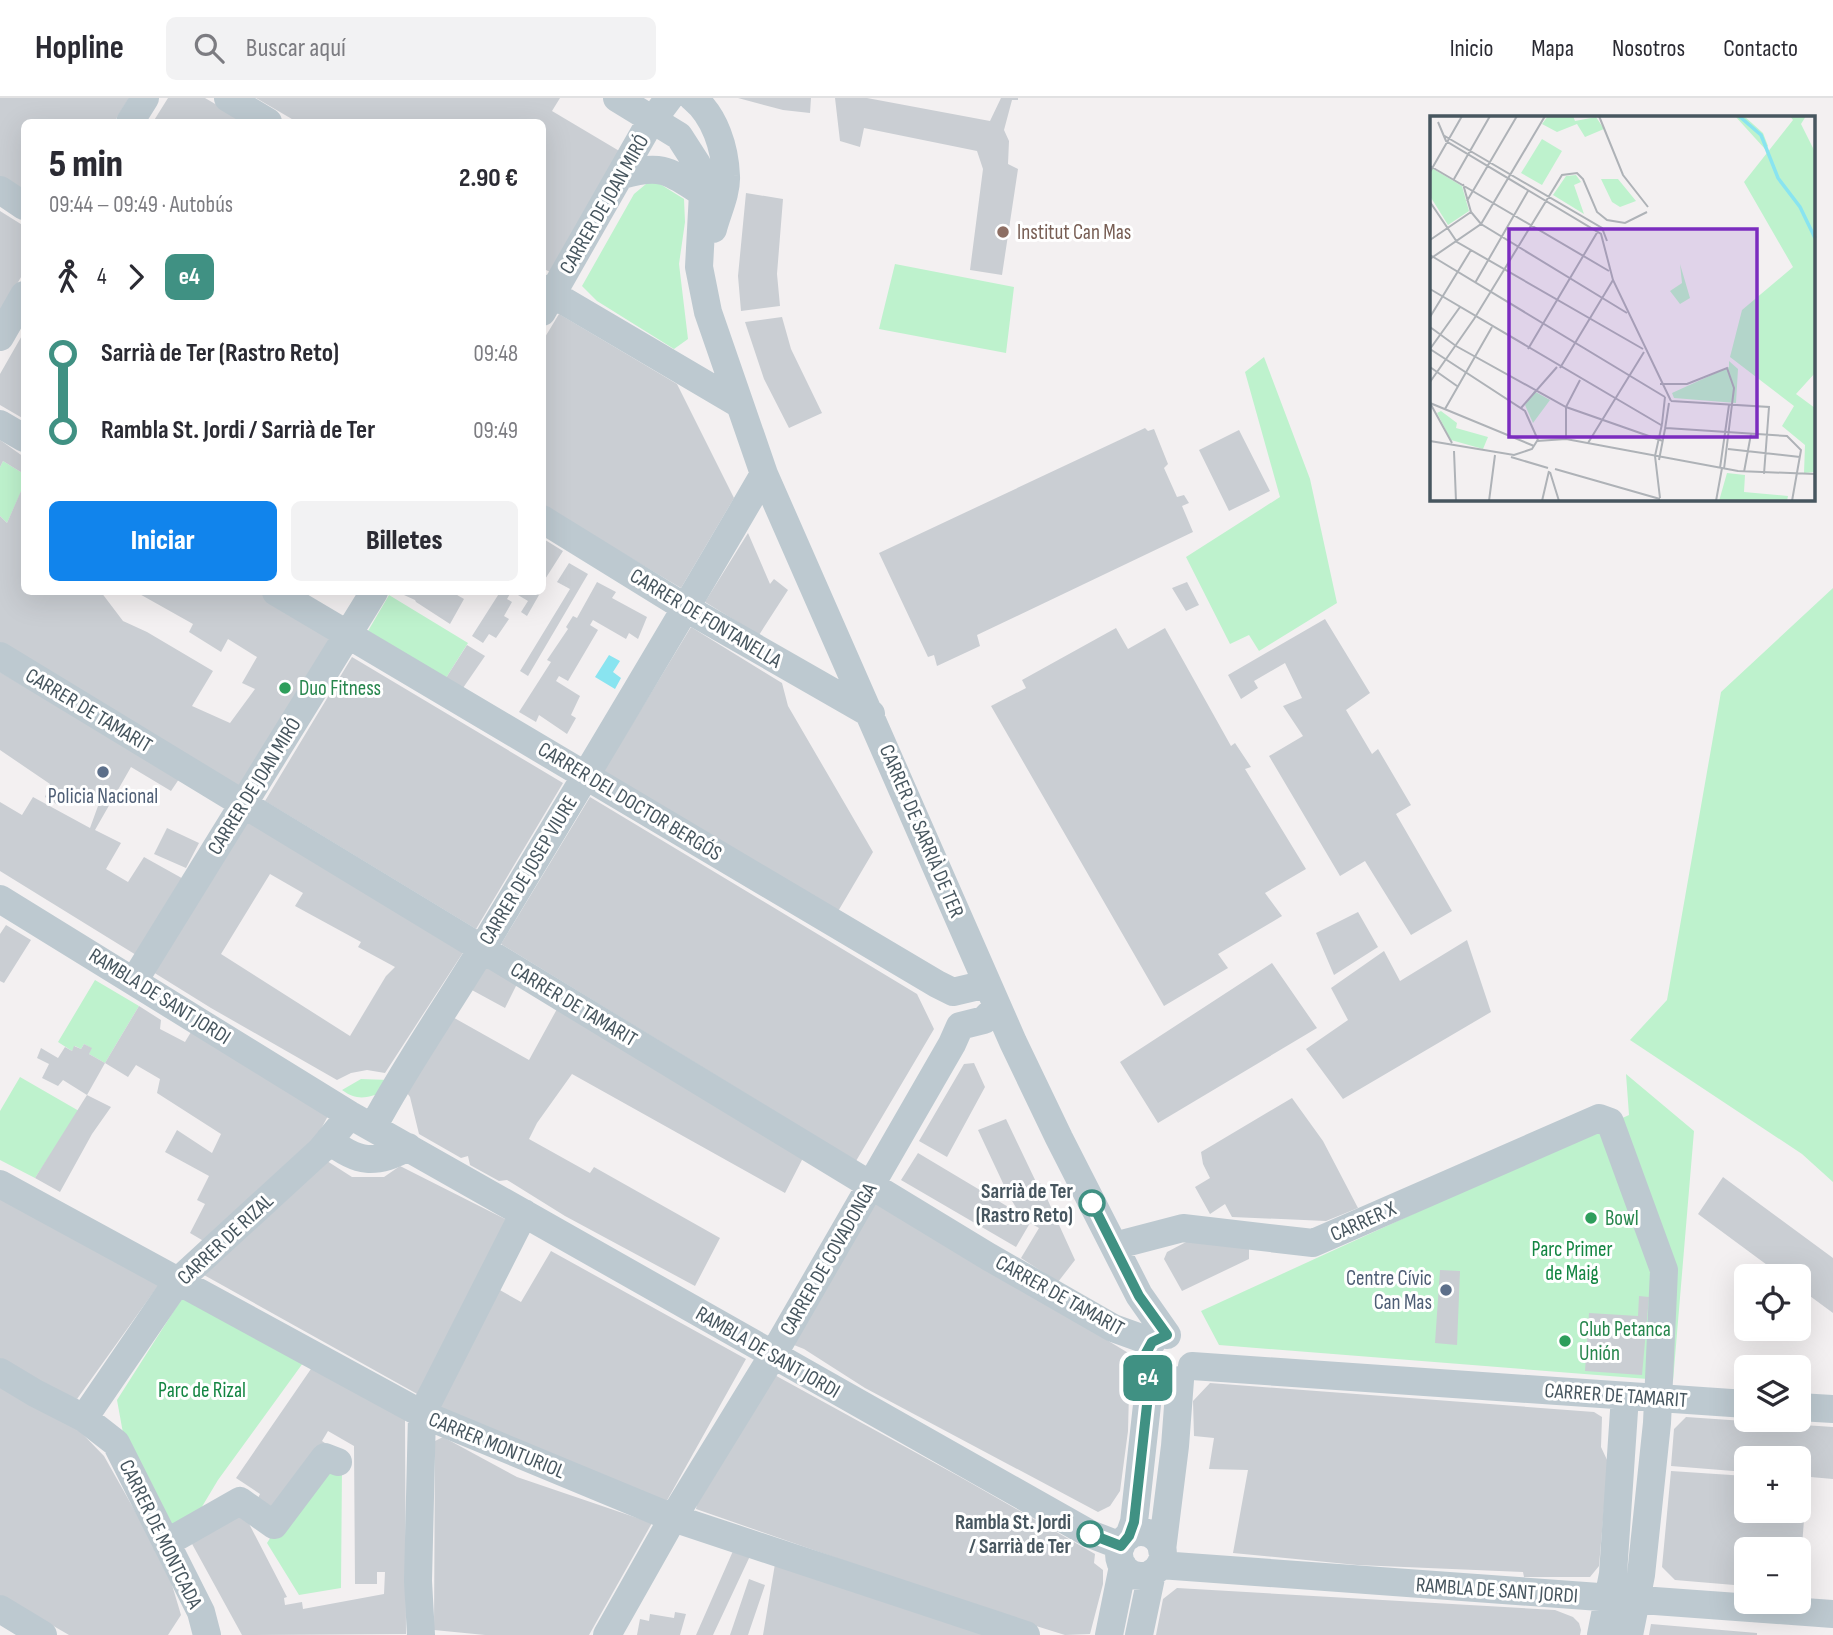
<!DOCTYPE html>
<html lang="es">
<head>
<meta charset="utf-8">
<style>
  :root { --surface:#fff; --page:#f2f2f3; --text:#2b2b33; --muted:#7c7c81; --line:#e1e1e2; --accent:#1184ec }
  body { margin:0; font-family:"Sofia Sans Condensed",sans-serif; background:var(--page); color:var(--text); height:100vh; display:flex; flex-direction:column; font-size:26px; white-space:nowrap }
  * { box-sizing:border-box; margin:0 }
  p { font-size:23px; color:var(--muted) }
  .icon { flex:none; width:38px; height:38px; fill:none; stroke:currentColor; stroke-width:2; stroke-linecap:round; stroke-linejoin:round }
  .map { position:relative; flex:1; overflow:hidden }
  .details { position:absolute; left:21px; top:21px; width:525px; height:476px; display:flex; flex-direction:column; background:var(--surface); border-radius:10px; box-shadow:0 7px 28px #0002 }
  .details>* { flex:none }
  .badge { padding:0 14px; border-radius:10px; font-size:24px; line-height:46px }
  .controls { position:absolute; left:1734px; top:1166px; display:grid; gap:14px }
  .controls a { display:grid; place-items:center; width:77px; height:77px; border-radius:10px; background:var(--surface); box-shadow:0 7px 28px #0002; font-size:35px }
  .map>.badge { position:absolute; translate:-50% -50%; box-shadow:0 0 0 4px #fff }
  .legs { display:flex; align-items:center; gap:10px; height:77px; padding:0 28px; font-size:23px }
  .legs p { margin-inline-start:auto }
  .summary { display:flex; align-items:center; justify-content:space-between; height:119px; padding:0 28px }
  h1 { font-size:38px; font-weight:800; line-height:52px }
  .cta { display:flex; gap:14px; margin-top:auto; padding:14px 28px }
  .cta a { flex:1; height:80px; border-radius:10px; background:var(--accent); color:#fff; font-size:28px; font-weight:800; line-height:80px; text-align:center }
  .cta a+a { background:var(--page); color:var(--text) }
  ul { padding:0 28px; list-style:none }
  li { display:flex; align-items:center; gap:24px; height:77px; font-size:26px }
  li i { display:grid; place-items:center; width:10px; height:100%; margin:0 9px; background:currentColor }
  li i::after { content:''; width:18px; height:18px; margin:-9px; border:5px solid; border-radius:50%; background:var(--surface) }
  li p { margin-inline-start:auto }
  li:first-child i { background:linear-gradient(#0000 50%,currentColor 0) }
  li:last-child i { background:linear-gradient(currentColor 50%,#0000 0) }
  header { display:flex; align-items:center; gap:42px; box-sizing:border-box; height:98px; padding:0 35px; background:var(--surface); border-bottom:2px solid var(--line) }
  header strong { font-size:33px }
  nav { display:flex; gap:38px; margin-inline-start:auto; font-size:24px }
  .search { width:490px; height:63px; background:var(--page); display:flex; align-items:center; gap:18px; box-sizing:border-box; padding:0 24px; border-radius:10px; color:var(--muted); font-size:26px }
  .map>svg:first-child { display:block }
</style>
</head>
<body>
<header>
<strong>Hopline</strong>
<div class="search"><svg class="icon" aria-label="search" viewBox="0 0 24 24"><circle cx="10" cy="10" r="6"/><path d="M15 15l6 6"/></svg>Buscar aquí</div>
<nav><a>Inicio</a><a>Mapa</a><a>Nosotros</a><a>Contacto</a></nav>
</header>
<div class="map">
<svg width="1833" height="1537" viewBox="0 0 1833 1537">
  <rect width="100%" height="100%" fill="#f3f0f1"/>
  <path fill="#bef2cd" d="M652,81L684,101L685,124L679,166L688,241L674,251L597,203L582,188L634,96Z
    M895,166L1014,189L1006,255L879,231Z
    M1264,259L1310,381L1337,505L1259,553L1249,537L1230,546L1186,459L1280,399L1245,274Z
    M3,363L24,376V395L21,394L7,425L0,418V369Z
    M1833,490V1084L1802,1056L1630,942L1667,902L1721,594Z
    M389,497L468,545L446,580L368,533Z
    M95,882L139,908L105,965L89,956L91,950L84,946L81,951L75,948L72,953L58,944Z
    M1626,976L1694,1033L1673,1283L1219,1247L1201,1213L1629,1017Z
    M20,979L79,1013L35,1080L0,1062V1013Z
    M361,981L389,982L384,994C367,1000 357,1003 342,992Z
    M184,1197L303,1265L218,1382L191,1427L173,1437L123,1335L117,1302Z
    M322,1361L342,1368L341,1490L299,1497L267,1445Z"/>
  <path fill="#89e4f0" d="M609,557L620,563L613,574L621,580L615,591L595,579Z"/>
  <path fill="#caced3" fill-rule="evenodd" d="M0,0H129L114,24H24V94L0,79Z
    M168,0H205L246,24H153Z
    M256,0H560L552,13L621,54L552,175L542,170V24H297Z
    M738,0H811L810,15L783,12Z
    M835,0H867L990,23L1001,0H1018V2H1012L1004,32L1009,43L1008,66L1018,71L1002,177L970,172L983,71L977,53L864,30L860,49L840,43Z
    M746,95L783,101L777,176L780,208L741,213L738,178Z
    M0,113L24,128V174L0,215Z
    M559,216L677,286L734,400L681,490L542,407V244Z
    M782,219L791,251L822,315L789,330L764,281L745,224Z
    M24,234V321L0,307V276Z
    M1145,330L1148,333L1154,331L1168,366L1164,370L1177,399L1184,397L1189,405L1182,408L1193,434L977,537L980,548L937,568L934,557L928,559L879,455Z
    M1239,332L1270,393L1229,413L1199,352Z
    M0,342L24,359V376L3,363L0,369Z
    M21,393L24,395V494H101L123,523L147,534L213,573L192,608L230,625L255,591L242,585L257,559L228,541L221,554L189,534L193,526L136,494H261L336,538L245,692L0,544V418L7,425Z
    M748,435L770,486L774,481L788,492L759,537L705,504Z
    M542,440L563,453L542,486Z
    M569,465L588,476L528,578L520,573L570,491L557,484Z
    M597,484L616,494L612,500L647,519L638,541L629,535L626,541L593,522L590,527L598,532L568,583L559,578L556,583L580,598L571,617L576,620L567,636L539,617L536,624L519,614L551,564L547,562L568,531L566,529L573,518L577,520Z
    M1187,484L1199,507L1186,513L1172,490Z
    M406,494H452L464,501L450,526L416,504L415,502L404,497Z
    M500,494H511L507,501L512,504L504,518L509,521L496,540L489,536L483,545L472,538Z
    M513,494H538L537,496L539,497L527,518L521,514L528,503Z
    M1325,521L1370,595L1346,612L1372,656L1378,651L1411,707L1396,716L1452,813L1411,837L1365,763L1340,778L1269,658L1303,638L1283,608L1302,600L1285,565L1254,583L1258,590L1241,601L1228,577Z
    M691,529L782,585L788,608L873,754L837,815L603,674Z
    M1116,530L1128,551L1165,530L1231,648L1235,645L1251,669L1245,671L1306,771L1265,795L1282,818L1218,856L1228,870L1164,908L991,608L1026,590L1022,582Z
    M467,547L485,558L463,590L446,580Z
    M352,559L563,685L476,831L265,703Z
    M0,574L179,681L171,693L131,669L95,732L121,745L106,771L128,784L144,759L187,783L141,860L0,773V704L22,717L33,699L90,730L98,708L67,690L58,707L45,699L50,686L0,652Z
    M590,699L917,896L934,931L856,1063L501,846Z
    M244,720L464,853L385,975L367,972L351,975L337,982L211,910L153,874ZM270,776L303,795L295,808L361,844L358,849L395,869L386,878L350,938L221,856Z
    M167,730L199,745L186,770L154,756Z
    M1358,814L1378,849L1334,877L1316,835Z
    M6,827L31,842L4,885L0,883V836Z
    M1467,842L1491,914L1343,1001L1306,951L1348,922L1331,890L1384,853L1400,883Z
    M1272,865L1317,930L1158,1025L1120,964Z
    M484,867L517,886L505,910L470,891Z
    M139,908L161,922L160,931L185,944L191,934L329,1016L313,1046L207,1145L190,1135L205,1106L197,1102L209,1078L165,1054L177,1032L212,1055L221,1036L157,995L160,981L136,967L128,979L105,965Z
    M557,911L804,1058L785,1095L572,976L537,1025L529,1041L590,1075L594,1069L720,1140L695,1188L565,1118L507,1082L499,1083L470,1067L468,1058L461,1060L419,1036L410,999L402,988L449,917L529,962Z
    M84,946L92,950L89,956L105,965L87,997L63,982L58,988L42,980L49,966L37,960L41,950L58,960L65,949L72,953L74,948L81,951Z
    M974,965L985,989L947,1059L919,1043L964,966Z
    M87,997L111,1009L92,1036L60,1094L35,1080Z
    M1292,1000L1323,1043L1358,1110L1326,1123L1232,1119L1225,1106L1210,1116L1195,1089L1210,1080L1203,1066L1201,1054Z
    M1006,1021L1037,1086L1040,1085L1075,1162L1058,1184L1021,1160L1039,1130L1030,1125L1016,1149L901,1082L918,1055L1020,1116L1009,1098L978,1032Z
    M327,1063L352,1079H384L400,1068L509,1123L419,1297L204,1177Z
    M1723,1079L1833,1160V1215L1799,1190V1178H1782L1698,1116Z
    M0,1099L160,1185L77,1301L38,1284L0,1260Z
    M876,1103L1130,1256L1128,1333L1120,1393L1110,1408L1098,1414L865,1290L804,1251L789,1245Z
    M1188,1143L1249,1147V1161L1182,1193L1164,1161L1167,1154Z
    M551,1153L746,1261L665,1406L435,1308L498,1191L521,1204Z
    M1440,1172L1460,1173L1457,1247L1435,1245Z
    M1639,1198L1649,1199L1642,1277L1585,1273L1589,1215L1638,1218Z
    M313,1268L405,1319L406,1536L242,1537L191,1444L244,1416L287,1499L284,1500L285,1507L302,1504L303,1511L384,1496L385,1474H377V1486H355L354,1348L328,1333L322,1343L325,1345L278,1413L258,1400L260,1396L236,1380Z
    M771,1275L962,1380L1095,1456L1094,1465L1103,1472V1486L1090,1536L1065,1537L997,1516L696,1411L699,1394Z
    M0,1285L69,1322L104,1358L167,1470L181,1517L168,1537H69L0,1497Z
    M1210,1285L1594,1314L1602,1319L1601,1349L1608,1364L1599,1468L1590,1479H1524L1523,1474L1357,1467L1233,1455L1248,1372L1209,1371L1214,1340L1194,1338L1193,1303Z
    M1686,1319L1833,1329V1381L1799,1378V1360H1746V1374L1671,1368L1674,1331Z
    M443,1339L517,1379L652,1425L589,1537H485L434,1532L435,1343Z
    M1671,1373L1746,1378V1412H1799V1382L1807,1383L1801,1461H1799V1451H1746V1488L1675,1482L1662,1469Z
    M733,1453L750,1458L713,1537H696Z
    M775,1466L991,1537H763Z
    M749,1481L765,1487L748,1537H730Z
    M1177,1490L1555,1512L1573,1519L1579,1525L1581,1532L1580,1537H1156L1163,1501Z
    M675,1514L686,1516L680,1537H637L640,1521L649,1523L650,1516L674,1520Z
    M1651,1526L1757,1535V1537H1649Z"/>
  <g fill="none" stroke-linecap="round" stroke-linejoin="round">
    <path stroke="#bdc9d0" stroke-width="28" d="M228,0L268,24
      M617,0L679,38L697,66L703,95L699,169L708,214L764,376L1013,944L1059,1040L1139,1197L1167,1237
      M693,0C715,18 725,50 726,78C727,95 717,115 713,131
      M130,24L145,0
      M622,77C663,65 670,74 703,95
      M0,92L24,108
      M542,190L739,306
      M542,214L648,28L669,0
      M0,239L24,197
      M0,326L24,340
      M542,421L686,510L871,616
      M276,494L937,886L953,894L987,886
      M0,558L989,1159L1113,1230L1152,1244
      M0,801L350,1017L1090,1436L1121,1448
      M134,883L374,494
      M373,1029C406,967 447,909 483,849C577,692 672,535 764,376
      M329,1042C357,1065 376,1067 408,1049
      M0,1086L422,1316L673,1420L1026,1537
      M1114,1148L1183,1130L1313,1145L1599,1020L1610,1024L1664,1172L1657,1325L1641,1477L1629,1537
      M1192,1268L1746,1306
      M0,1274L35,1295L84,1320L116,1345L201,1514L207,1537
      M1799,1309L1833,1311
      M84,1320L177,1184L321,1052L350,1017
      M1119 1456a22 22 0 1 1 44 0a22 22 0 1 1-44 0Z
      M1129,1438L1134,1424L1148,1298V1271
      M166,1445L240,1403L274,1427L325,1359L338,1364
      M1162,1452L1175,1348L1180,1282
      M1160,1467L1833,1516
      M0,1511L43,1537
      M421,1537L418,1483L422,1316L524,1115
      M607,1537L673,1420L773,1257L952,946L960,928L984,922L997,909
      M1109,1537L1123,1468
      M1139,1537L1152,1475
      M1601,1537L1613,1476L1625,1298"/>
  </g>
  <g fill="none" stroke-linecap="round" stroke-linejoin="round">
    <g stroke="#fff" stroke-width="16">
      <path id="line-1" d="M1090,1436L1121,1448L1129,1438L1134,1424L1148,1298L1146,1255L1152,1244L1167,1237L1139,1198L1092,1105"/>
    </g>
    <use href="#line-1" stroke="#409183" stroke-width="10"/>
  </g>
  <circle fill="#8d6e63" stroke="#fff" stroke-width="2.5" cx="1003" cy="134" r="7"/>
  <g fill="#2e9e5b" stroke="#fff" stroke-width="2.5">
    <circle cx="285" cy="590" r="7"/>
    <circle cx="1591" cy="1120" r="7"/>
    <circle cx="1565" cy="1243" r="7"/>
  </g>
  <g fill="#5c6f8a" stroke="#fff" stroke-width="2.5">
    <circle cx="103" cy="674" r="7"/>
    <circle cx="1446" cy="1192" r="7"/>
  </g>
  <g fill="#fff" stroke="#409183" stroke-width="3.5">
    <circle cx="1092" cy="1105" r="12"/>
    <circle cx="1090" cy="1436" r="12"/>
  </g>
  <g text-anchor="middle" stroke-width="6" stroke-linejoin="round" paint-order="stroke">
    <g font-size="21" fill="#47565f" stroke="#fff">
      <text transform="translate(604 106) rotate(-60)" y="7">CARRER DE JOAN MIRÓ</text>
      <text transform="translate(706 520) rotate(31)" y="7">CARRER DE FONTANELLA</text>
      <text transform="translate(89 612) rotate(31)" y="7">CARRER DE TAMARIT</text>
      <text transform="translate(254 688) rotate(-58)" y="7">CARRER DE JOAN MIRÓ</text>
      <text transform="translate(630 703) rotate(31)" y="7">CARRER DEL DOCTOR BERGÓS</text>
      <text transform="translate(922 733) rotate(67)" y="7">CARRER DE SARRIÀ DE TER</text>
      <text transform="translate(528 772) rotate(-59)" y="7">CARRER DE JOSEP VIURE</text>
      <text transform="translate(160 898) rotate(32)" y="7">RAMBLA DE SANT JORDI</text>
      <text transform="translate(574 906) rotate(31)" y="7">CARRER DE TAMARIT</text>
      <text transform="translate(1363 1123) rotate(-24)" y="7">CARRER X</text>
      <text transform="translate(225 1141) rotate(-43)" y="7">CARRER DE RIZAL</text>
      <text transform="translate(828 1161) rotate(-60)" y="7">CARRER DE COVADONGA</text>
      <text transform="translate(1060 1197) rotate(29)" y="7">CARRER DE TAMARIT</text>
      <text transform="translate(768 1254) rotate(30)" y="7">RAMBLA DE SANT JORDI</text>
      <text transform="translate(1616 1297) rotate(4)" y="7">CARRER DE TAMARIT</text>
      <text transform="translate(497 1347) rotate(22)" y="7">CARRER MONTURIOL</text>
      <text transform="translate(161 1436) rotate(64)" y="7">CARRER DE MONTCADA</text>
      <text transform="translate(1497 1492) rotate(4)" y="7">RAMBLA DE SANT JORDI</text>
    </g>
    <g font-size="21" fill="#785e54" stroke="#fff" text-anchor="start">
      <text x="1017" y="141">Institut Can Mas</text>
    </g>
    <g font-size="21" fill="#27864d" stroke="#fff" text-anchor="start">
      <text x="299" y="597">Duo Fitness</text>
      <text x="1605" y="1127">Bowl</text>
      <text x="1579" y="1238">Club Petanca<tspan x="1579" dy="24">Unión</tspan></text>
    </g>
    <g font-size="21" fill="#4e5e75" stroke="#fff">
      <text x="103" y="705">Policia Nacional</text>
      <text x="1432" y="1187" text-anchor="end">Centre Cívic<tspan x="1432" dy="24">Can Mas</tspan></text>
    </g>
    <g font-size="21" font-weight="bold" fill="#47565f" stroke="#fff" text-anchor="end">
      <text x="1073" y="1100">Sarrià de Ter<tspan x="1073" dy="24">(Rastro Reto)</tspan></text>
      <text x="1071" y="1431">Rambla St. Jordi<tspan x="1071" dy="24">/ Sarrià de Ter</tspan></text>
    </g>
    <g font-size="21" fill="#138542" stroke="#fff">
      <text x="1572" y="1158">Parc Primer<tspan x="1572" dy="24">de Maig</tspan></text>
      <text x="202" y="1299">Parc de Rizal</text>
    </g>
  </g>
  <g transform="translate(1430 18)">
    <rect width="385" height="385" fill="#f3f0f1"/>
    <path d="M118,0H143L145,5L166,1L174,13L155,21L147,8L127,16L112,8ZM305,0H314L333,17L338,30L335,33ZM360,0H376L371,8L385,36V257L366,278L385,292V356L374,357L375,329L352,310L364,290L300,241L312,194L363,151L314,66L363,4ZM112,23L132,35L112,69L91,57ZM0,51L32,70L39,95L18,109L0,80ZM146,59L151,66L144,69L154,98L123,79L136,60ZM171,63H188L206,85L190,91L182,86ZM250,148L260,182L250,188L240,175L252,167ZM299,245L308,253L306,287L244,282L242,277L299,251ZM104,275L120,284L103,307L95,289ZM11,295L27,307L26,312L58,321L53,333L21,324L7,297ZM297,357L315,359L314,376L358,380L357,385H289Z" fill="#bef2cd"/>
    <path fill="none" stroke="#89e4f0" stroke-width="3.5" d="M309,0L331,19L348,62L370,91L385,122"/>
    <path fill="none" stroke="#aeb2b7" stroke-width="2" d="M169,0L193,59L218,91M8,6L16,25L171,118L183,164L241,285M13,19L172,112L177,125M0,50L179,155M0,56L32,0M24,63L60,0M33,68L41,96L51,108L197,197M37,85L87,0M0,86L27,126L213,233M0,124L41,96M0,139L235,281M0,143L51,108L115,0M45,167L98,75M0,173L231,309M0,201L41,134M0,211L26,230L136,291L233,325M0,233L95,295L108,324M0,233L30,191M98,233L168,115M0,251L27,270M130,252L183,164M0,266L44,203L132,59L147,57L153,63L167,96L177,104L195,107L217,96M230,268H257L297,252L304,272L294,353M241,285L339,291L334,358M0,287L104,330M0,287L22,327M91,292L127,251M15,293L62,211M232,308L235,281M236,312L357,320L371,334L362,385M235,313L239,287M136,323V291L150,264M0,325L84,339L102,333L107,325L136,323L308,355L385,358M158,327L214,236M298,333L370,341M24,335L26,385M81,341L118,352M229,344L235,313M290,352L299,289M125,353L230,383M120,356L129,385M314,356L321,318M230,382L225,340L232,308M59,385L65,339M112,385L119,355M286,385L292,352"/>
    <path fill="#7b2cbf" fill-opacity="0.15" stroke="#7b2cbf" stroke-width="3.5" d="M79,113H327V321H79Z"/>
    <rect width="385" height="385" fill="none" stroke="#47565f" stroke-width="3.5"/>
  </g>
</svg>
<div class="controls">
<a><svg class="icon" aria-label="locate" viewBox="0 0 24 24"><circle cx="12" cy="12" r="6"/><path d="M12 2v4M12 18v4M2 12h4M18 12h4"/></svg></a>
<a><svg class="icon" aria-label="layers" viewBox="0 0 24 24"><path d="M12 4l9 5-9 5-9-5zM3 14l9 5 9-5"/></svg></a>
<a>+</a>
<a>−</a>
</div>
<b class="badge" style="left:1148px;top:1280px;background:#409183;color:#fff">e4</b>
<section class="details">
<div class="summary"><div><h1>5 min</h1><p>09:44 – 09:49 · Autobús</p></div><b>2.90 €</b></div>
<div class="legs"><svg class="icon" aria-label="walk" viewBox="0 0 24 24"><circle cx="13" cy="4" r="2"/><path d="M13 8l-2 6 4 7M11 14l-3 7M7 12l3-4h3l4 4"/></svg>4<svg class="icon" aria-label="forward" viewBox="0 0 24 24"><path d="M9 5l7 7-7 7"/></svg><b class="badge" style="background:#409183;color:#fff">e4</b></div>
<ul>
<li><i style="color:#409183"></i><b>Sarrià de Ter (Rastro Reto)</b><p>09:48</p></li>
<li><i style="color:#409183"></i><b>Rambla St. Jordi / Sarrià de Ter</b><p>09:49</p></li>
</ul>
<div class="cta"><a>Iniciar</a><a>Billetes</a></div>
</section>
</div>
</body>
</html>
